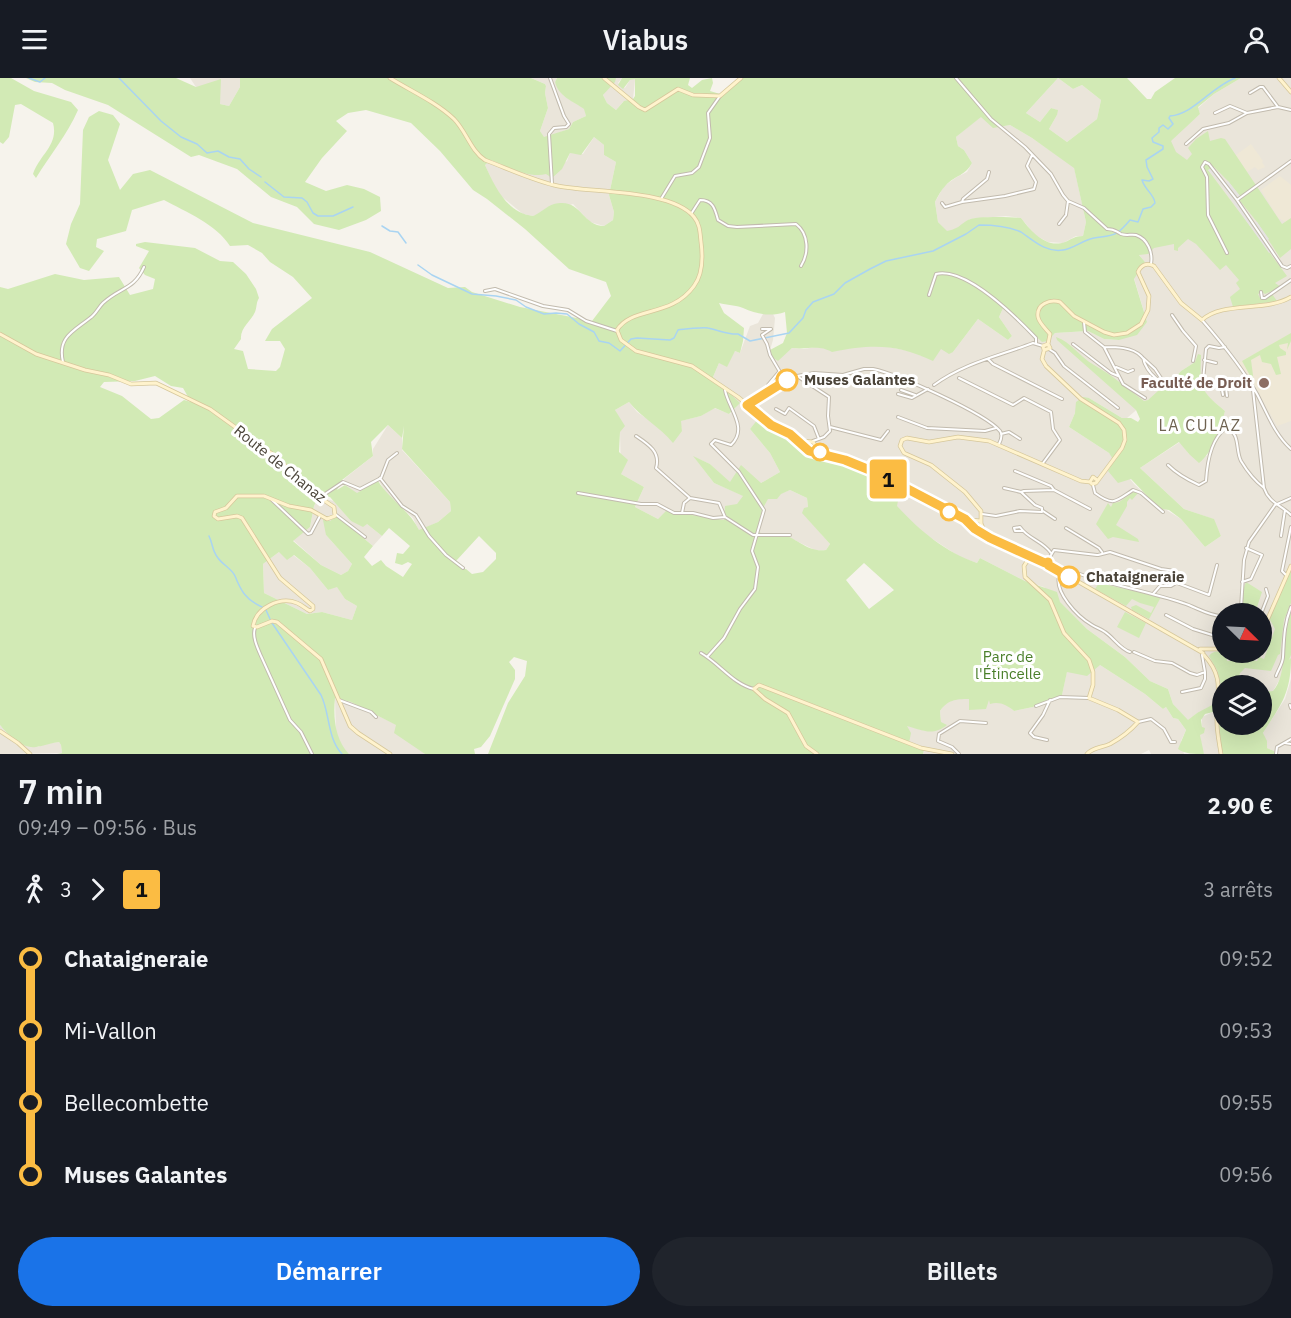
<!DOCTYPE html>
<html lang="fr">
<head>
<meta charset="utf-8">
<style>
  :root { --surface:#171b24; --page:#20242c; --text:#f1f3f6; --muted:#9ea1a6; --accent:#1a73e8 }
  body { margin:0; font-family:"IBM Plex Sans",sans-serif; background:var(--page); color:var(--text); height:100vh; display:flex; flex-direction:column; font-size:22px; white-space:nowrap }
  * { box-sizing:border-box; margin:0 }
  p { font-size:20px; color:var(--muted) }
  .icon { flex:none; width:33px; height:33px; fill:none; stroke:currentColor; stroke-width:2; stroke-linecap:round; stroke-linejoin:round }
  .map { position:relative; height:676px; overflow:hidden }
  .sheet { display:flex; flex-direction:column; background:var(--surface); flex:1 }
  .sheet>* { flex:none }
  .badge { padding:0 12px; border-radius:4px; font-size:21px; line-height:39px }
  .needle { width:39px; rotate:114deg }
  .controls { position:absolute; left:1212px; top:525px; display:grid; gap:12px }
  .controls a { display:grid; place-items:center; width:60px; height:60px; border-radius:50%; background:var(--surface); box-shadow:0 6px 24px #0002; font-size:30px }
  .map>.badge { position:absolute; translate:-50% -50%; box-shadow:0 0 0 3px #fff }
  .legs { display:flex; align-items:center; gap:9px; height:66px; padding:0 18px; font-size:20px }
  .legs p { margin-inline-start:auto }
  .headline { display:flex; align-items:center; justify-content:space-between; height:102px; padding:0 18px }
  h1 { font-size:33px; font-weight:600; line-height:45px }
  .action { display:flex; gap:12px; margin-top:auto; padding:12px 18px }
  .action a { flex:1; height:69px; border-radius:36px; background:var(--accent); color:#fff; font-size:24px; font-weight:600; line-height:69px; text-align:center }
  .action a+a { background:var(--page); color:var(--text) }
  ul { padding:0 18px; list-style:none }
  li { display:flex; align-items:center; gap:21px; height:72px; font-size:22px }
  li i { display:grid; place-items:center; width:9px; height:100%; margin:0 8px; background:currentColor }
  li i::after { content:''; width:15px; height:15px; margin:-8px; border:4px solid; border-radius:50%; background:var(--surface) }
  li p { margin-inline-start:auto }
  li:first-child i { background:linear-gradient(#0000 50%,currentColor 0) }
  li:last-child i { background:linear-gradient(currentColor 50%,#0000 0) }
  header { display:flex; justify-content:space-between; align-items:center; height:78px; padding:0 18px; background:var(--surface); font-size:27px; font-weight:600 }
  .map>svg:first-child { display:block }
</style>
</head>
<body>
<header><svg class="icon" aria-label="menu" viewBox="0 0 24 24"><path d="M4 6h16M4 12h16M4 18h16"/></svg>Viabus<svg class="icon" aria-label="person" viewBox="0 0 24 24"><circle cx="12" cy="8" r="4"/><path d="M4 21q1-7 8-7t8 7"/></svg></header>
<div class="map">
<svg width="1291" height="676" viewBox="0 0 1291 676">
  <rect width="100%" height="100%" fill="#f6f3ec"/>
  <path fill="#eae5da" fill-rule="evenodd" d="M190,0H240V9L229,28L220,26L196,9Z
    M531,0H557L555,4L564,18L585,31L586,38L573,44L569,51L544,60L540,53L548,30L545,15L546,8L545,6Z
    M616,0H622L618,5L625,10L630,2L635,0V2L633,21L623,24L616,32L607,25L603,17Z
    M1058,0L1073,11L1082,7L1101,22L1097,41L1067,64L1049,51L1057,37V32L1051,30L1040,44L1026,35Z
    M1241,0H1291V581L1273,613L1264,615L1262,614V608L1246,607L1241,603L1240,595L1221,607L1220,625L1217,626L1220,676H1204L1201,669L1200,657L1202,649V639L1213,634L1197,635L1188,643L1173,626L1168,611L1150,603L1125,579L1087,551L1044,509L1025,503L980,480L977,485L960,479L919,452L896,428L899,411L889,405L808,375L759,341L750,351L770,375L780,394L761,405H730L710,386L694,379L714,405L744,418L725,442L666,434L658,441L635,429L644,409L621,396L620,354L615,332L629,324L637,334L662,351L682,353L680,343L701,338L714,330L730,336L739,325L713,299L719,285L735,273L740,275L750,248L758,245L763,236H773L775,240L773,262L770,272L781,279L792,270L804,271L822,268H884L914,274L921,278L941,270L953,274L978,241L1008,262L1012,258L999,239L1004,228L1048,263L1055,255L1088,253L1104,261L1119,262L1147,244L1134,200L1145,184L1139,177L1170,62L1200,36L1198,30L1214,16ZM1195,284L1200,306L1209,320L1225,333L1220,350L1207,378L1189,376L1180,364L1140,390L1184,431L1213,441L1221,458L1205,469L1181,441L1152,423L1134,406L1109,375L1069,349L1075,335L1089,320L1122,340H1127L1148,322L1165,311L1181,293ZM1222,536H1262V574H1222Z
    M981,38L993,49L1010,47L1032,60L1074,89L1086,144L1083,158H1076L1063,165L1048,164L1035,157L1021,140L1006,138L970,141L960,150L947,154L938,144L935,124L944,108L957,99L967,94L972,85L964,72L958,68L956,59Z
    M594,59L604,67V77L616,84L609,117L614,134L613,142L604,148L590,144L573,126L533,138L523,136L501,118L495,109L485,87L490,82L527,95L546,96L567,83L570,75L583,76Z
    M388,347L402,360V372L450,424L451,433L438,444L419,453L413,440L386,415L379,403L357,416L345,407L344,401L373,378V371Z
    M790,412L807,420L808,429L803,435L830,466L826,472H815L782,456H761L757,453L762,432L768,420Z
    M318,420L335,423L351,443L367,446L382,458L373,468L337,438L326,457L352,486L348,493L341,497L321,487L293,462L310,449L314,428Z
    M279,474L293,477L310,490L328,512L337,508L345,521L357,528L352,542L322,534L307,536L264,515L263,486Z
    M1100,587L1145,616L1163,631L1166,629L1173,640L1178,641L1186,652L1181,663L1184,676H1151L1149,672L1141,676H923L924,672L909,665L906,647L925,653L941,644L940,633L945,626L953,621H969L970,632L989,621L1007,627L1014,633L1033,629L1062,617L1067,593Z
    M1291,601V676H1275L1274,673L1267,670L1263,655L1285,621Z
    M335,620L351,624L397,647L425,676H349L343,670L336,655Z
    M0,647L6,654L38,669L44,666L59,664L61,667L62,675L0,676Z"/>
  <path fill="#efe8d6" d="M1251,66L1263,83L1262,84L1265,89L1258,92L1255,89L1247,94L1236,77Z
    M1280,98L1291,107V140L1286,144L1278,140L1261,112Z
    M1291,255V343L1277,348L1254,307L1238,285Z"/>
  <path fill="#d2eab5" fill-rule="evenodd" d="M0,0H11L34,13L71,24L78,32C67,57 50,77 36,100L33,96C39,77 59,67 53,45L21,26L15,27L9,59L3,66L0,64Z
    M26,0H176L196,9L221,1L220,26L229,28L240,9V0H531L545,6L546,8L545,15L548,30L540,53L544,59L569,51L573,44L586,38L584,31C573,23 559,19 555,4L557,0H616L615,4L603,17L607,25L616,32L624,23L633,21L635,18V1L630,2L623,11L618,7L622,0H690L688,7L692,10L702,2L712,0L713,5L710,13L720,16L739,0H1127L1147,21H1151L1155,14L1175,0H1241L1214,16L1198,29L1200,36L1171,63L1176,74L1187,82L1192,76L1188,70L1196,61L1208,53L1210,63L1221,60L1225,61L1282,146L1291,140V171L1280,180L1257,144L1240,123V118L1228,103L1214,89L1208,92L1287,198L1275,205L1281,209L1265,216L1262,214L1258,216L1260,220L1264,221L1272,216L1277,223L1233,229L1230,219L1240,211L1236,205L1239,202L1226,187L1220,192L1196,166L1188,161L1178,170V173L1174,172V166L1154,170L1148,176L1139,177L1145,184L1134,201L1147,244L1137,257L1119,262L1104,261L1088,253L1055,255L1048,263L1042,264L1004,228L999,239L1012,258L1008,262L978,241L953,274L949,276L941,271L933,283C896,266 873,266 832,274C818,266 809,272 792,270L778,283L772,279L770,272L783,265L787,255L785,234C770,239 757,236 743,230C736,227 727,227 719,225L724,235L744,250L743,263L740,275L735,273L727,289L719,285L713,299L740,325L729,336L715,330L701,338L681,343L682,353L673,365C660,349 642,340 629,324L615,332L625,348L620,354L619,374L628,382L621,396L644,409L635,429L658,441L666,433L724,442L725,428L737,426L743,418L714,405L693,378L710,386L730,404L741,387L761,405L780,394L770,375L750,351L758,341L815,376L876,398L900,412L897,428C919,452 945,474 977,485L980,480L1025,503L1057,514L1060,524L1087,551L1125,579L1150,603L1168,611L1173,626L1188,642L1197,635L1214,626L1213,634L1205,636L1201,642L1202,649L1205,650L1204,655L1200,657L1204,676C1194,676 1185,676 1178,671L1186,652L1178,641L1173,640L1166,629L1163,631L1145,616L1100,587L1087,598L1067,594L1062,617L1033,629L1014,633C1007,627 999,623 990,626L989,622L986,631L969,632V621C955,621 948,622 940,633L941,644L947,647C933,658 924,653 907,648L911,655L909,665L871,652L924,672L923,676H488L508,625L525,598L527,583L514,579L509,584L515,592V601L490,658L481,669L474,671L475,676H425L394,655L396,647L351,624L335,620C333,640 335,661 349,676H57L62,675L61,667L59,664C51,665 43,668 36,669C22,671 8,657 0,647V209L8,211L55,196L84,202L119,199L130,217L153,211L155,201L145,197L139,190L149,173L136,168V166L145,164L195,170L220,183L233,184L246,196L256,211L259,220C256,225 257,229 255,234C251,243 240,250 241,261L234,271L243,273L248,291L276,293L280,289L285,271L280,263H265L272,251L312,220L293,199L270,184L262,175L248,167L230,168C216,146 186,134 164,122L132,132L126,153L97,161L96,169L104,173L89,193L80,190L66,166L71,146L80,126L83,52L89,39L99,33L113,37L120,46L108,82L120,112L133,96L150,92L253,145L370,174L448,210L465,209L472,214L520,229L592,243L611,218L606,204L569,191L525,151L487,121L473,112L440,73L411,45L366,32L348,35L336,43L347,53L322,80L305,104L326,113L347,107L364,111L380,119L381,133L366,142L339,152L314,146L297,129L271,119L237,91L199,77L191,79L108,27L65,12L52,5L35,4ZM1058,0L1073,11L1082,7L1101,22L1097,41L1067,64L1049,51L1057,37L1058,32L1051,30L1040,44L1026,35ZM981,39L993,50L1010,47L1032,60L1074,90L1086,144L1083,158C1075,158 1072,161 1065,164C1046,171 1031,153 1021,140C1012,139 975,138 968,142C958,148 960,150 947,153L938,144L935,124C938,118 941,112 946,107C956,97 965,98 972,85L964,72L958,68L956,59ZM594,59L604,67V77L616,84L609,117L614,134L613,142L604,148C581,147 581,119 554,126C547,128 540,135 533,138C507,135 495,109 485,87L491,82C506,88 530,101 546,96L552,100L562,91L570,75L581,77ZM155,298L171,308L183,310L191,324L184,322L159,340L151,341L122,318L100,309L104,304L135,303ZM388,347L402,360L404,348L402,371L450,424L451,433L438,444L419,452C410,433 390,422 378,403L357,415L345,407L337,412L342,402L373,378L371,364ZM313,411L325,419H330L351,443L363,449L367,446L382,458L389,450L410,468L403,476L397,475L395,485L402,487L408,484L412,486L403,499L386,488L381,482L372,488L364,479L373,468L337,438L330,443L323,442L326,457L352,486L348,493L341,497L321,487L293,463L310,449L314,428L318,420ZM790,412L807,420L808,429L804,430L802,435L830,466L826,472C808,475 796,459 781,456C772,455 764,458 757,453L762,432L768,421H777L781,416ZM479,458L496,475V481L483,494L472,496L466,491H463L456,483ZM279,474L287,482L294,477L310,490L328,512L337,509L345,521L357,528L352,542L322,534L307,536L264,515L263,486ZM864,485L894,512L869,531L846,502Z
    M1291,255V263L1287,272L1288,265L1279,267L1280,270L1286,274V277L1277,279L1281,296L1276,297L1271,286L1262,284L1260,277L1251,282L1254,305L1242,283Z
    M1056,259C1071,264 1080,279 1094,287C1112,297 1127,310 1144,323L1148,322L1158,313L1165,311L1181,293L1195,284L1198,276L1201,277C1200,309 1199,312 1225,333C1220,351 1214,373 1199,385L1189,376L1179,364L1140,390L1184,431L1214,441L1221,458L1205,469L1181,441L1169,432L1162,431L1152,423L1131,401L1118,405L1108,393L1114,383L1109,375L1069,349L1075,335L1076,324L1083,319L1089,320L1122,340H1131L1138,344L1140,341L1136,332L1057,262Z
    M1135,413L1138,415L1132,422L1130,420L1127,424V428L1116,447L1138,461L1139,464L1113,459L1108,461L1096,446L1108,425L1111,429L1113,425L1119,424Z
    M1291,491V525L1284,542L1280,576L1278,577L1271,593L1245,590L1240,595L1239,600L1246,607L1222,608V646H1262V614L1273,613C1288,597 1282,557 1291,534V577L1289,582L1291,580C1291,615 1281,627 1263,655L1267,663V670L1274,673L1275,676H1222L1218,638L1221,607L1217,592L1209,578C1214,571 1221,574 1226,575L1227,583C1238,582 1246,581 1257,583L1259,579L1264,581L1275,551L1269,540Z
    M1246,504L1262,514L1255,535L1244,536L1243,533V512Z
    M1099,505L1161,519L1149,541L1132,532L1131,529L1136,527L1151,535L1154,529L1140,525L1132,521L1126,528L1095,511Z
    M1125,534L1146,545L1139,560L1117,549Z"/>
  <path fill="#e5e3e0" d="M1212,90L1225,105L1228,103L1240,118L1237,120L1253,144H1257L1269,161L1266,163L1272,173L1269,175L1219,104L1208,92Z"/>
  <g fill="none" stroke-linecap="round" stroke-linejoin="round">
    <path stroke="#a9d4f2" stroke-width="1.5" d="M29,0L40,4L45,0
      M119,0L161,43L181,59L197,66L207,75L218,73L229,79L240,81L249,91L261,99
      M265,104L284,119L302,120L307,124L313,135L318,138H333L353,129
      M382,148L390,153L398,154L406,165
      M418,187L432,197L472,216L496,218L516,222L526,229L544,236L556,235L567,236L579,246L594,254L599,263L609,265L620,273L631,261L637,260L670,262L674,260L678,252C682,251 705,249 708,250C718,252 729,257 738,256L750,263L789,255L803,240L806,232L813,224L834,216L845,205L870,191L886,183L933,173L966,156L979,147C992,147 1008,148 1021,154C1033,162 1046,175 1063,172C1073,171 1083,162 1094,160C1114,157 1116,159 1130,142L1138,144L1143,131L1151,129L1155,125C1154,116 1145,112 1142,102L1149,103L1153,101L1147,89L1146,82L1163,71V68L1153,64L1152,60L1159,54V50L1163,47L1168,51L1173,46L1169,40L1170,38C1194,36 1211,9 1235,0
      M209,458C213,466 212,473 218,480C223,487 232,491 235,498C241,513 246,522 262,529
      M266,532L270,541
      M272,545L321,617C330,635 327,660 342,676"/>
    <g stroke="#c2bbae" stroke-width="4">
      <path id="street" d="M550,0L564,38L569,46L566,49L554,50L549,56L552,106
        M956,0L991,41L1025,69L1051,96L1063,117L1068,123L1084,130L1107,151C1115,151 1115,153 1121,156C1126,158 1131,156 1136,157C1148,161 1153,175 1151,186
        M1250,15L1260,9H1263L1278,29
        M1215,35L1230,28L1247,35
        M1186,66L1203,51L1229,45L1247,35L1278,29L1291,32
        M989,94L987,101L963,121L962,124L1005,118L1034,111L1036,104L1027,88L1032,77
        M661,121L675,98L692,95L699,89L710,60L708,35L720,18
        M1237,122L1291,83
        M942,125L945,129L962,124
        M691,136L700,122C713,122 715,131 718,142L728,148L737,149L796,146C809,156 809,175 801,188
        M1059,146L1066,137L1068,123
        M1227,175L1208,137L1207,99L1202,89L1205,84L1209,86L1237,122L1282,188L1287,190L1291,188
        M485,213L495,211L543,228L568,232L586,243L617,253
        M1261,214L1262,220H1265L1291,202
        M929,217L936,196C966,189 1016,239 1036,260V265
        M1172,237L1183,253L1196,268L1193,283
        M1202,242C1222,265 1242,289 1257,316C1267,335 1275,357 1291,371
        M1084,244L1085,254L1104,269L1123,306L1145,320
        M762,251H771
        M771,251L762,257L767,266L770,277L780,294
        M1073,266L1111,295L1118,298
        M1104,269C1116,269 1132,269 1141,278C1146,283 1142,280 1145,286C1148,293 1155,300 1161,304L1163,303L1155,291L1143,280
        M1225,269L1219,270L1209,268L1206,271L1203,302L1210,310L1221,307L1226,310L1227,318
        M1049,271L1055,275L1064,288L1118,330
        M988,281L993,286L1062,321
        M1204,282L1216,285
        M63,284C57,259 74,253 90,240C96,236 98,230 103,225C120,209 134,212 144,189
        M1116,289L1128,294L1133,292
        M780,294L797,298L829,319L828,338L830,353L824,359L813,363
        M959,300L1013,327L1024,320L1051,334L1053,351L1060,362L1043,385
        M934,307C964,285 999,278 1033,265L1043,268
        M1221,307L1223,317
        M901,312L915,317
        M1253,312L1264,410C1269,425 1281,427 1291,437
        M768,314V307L779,294
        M898,316L912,320L928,311
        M747,327L797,298L814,295L843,297L864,291H873C897,296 985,335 1000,353C1003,357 1001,362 999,366
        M776,331L785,336L789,330L814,348L819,361
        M898,339L927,350L985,353L996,350
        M830,349L881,362L888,353
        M1001,356L1009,354L1020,361
        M636,358C648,366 661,374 656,390L690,420L719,425L725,439L753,457H790
        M1168,387C1177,396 1188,402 1199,407L1206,403C1207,387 1210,362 1225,351C1241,353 1235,372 1241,383C1247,393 1255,403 1264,410
        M1015,393L1051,408L1054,412L1090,431
        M380,400L402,428L416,437L429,458L446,477L463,490
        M1093,407L1095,415C1114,429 1116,423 1133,412L1141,415L1163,434
        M1004,410L1021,414
        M578,415L641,426H657L674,435H693L713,440L725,439
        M313,416H325L343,404L360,411L381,400L388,382L397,375
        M272,422L308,456L311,455L320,438
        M1043,433L1055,441
        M682,435L684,425L690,420
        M335,436L365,459
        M982,436L996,438L1020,433L1042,434V430L1035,427L1021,414L1024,413L1054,412
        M1066,450L1099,470L1102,474
        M1023,453H1015L1014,450L1020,449C1028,461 1043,463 1051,475
        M1281,458L1285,432
        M1098,477L1110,474L1161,491L1175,493L1178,500L1176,505L1171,508H1160L1153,516
        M1047,484L1054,472L1097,477
        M1060,495C1052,513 1078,539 1092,547C1097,550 1101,551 1105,554C1114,560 1120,571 1130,574
        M1286,497L1282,493L1291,449
        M1069,498L1074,494C1109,507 1147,513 1183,525C1196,529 1209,538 1222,538
        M1242,504L1251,501L1262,477L1246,470
        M1177,505L1209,517L1217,487
        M1237,536L1241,530L1244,482L1249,464L1275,427L1291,420
        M1261,536L1268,518L1266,511
        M1166,537L1193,551L1222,560
        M255,550C252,558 257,569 261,578L290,642L301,654L312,676
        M1134,574L1155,583L1172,585L1190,595L1197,597L1205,594L1202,577L1203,576
        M701,575C720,586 733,606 754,611
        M707,579L724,560L740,531L755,511L758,489L752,473L764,432L739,394L711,366L715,362L731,367C749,350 728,330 725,312
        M1276,598C1278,592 1283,585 1283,579C1284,561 1284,546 1291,529
        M1182,614L1201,610L1205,601V594
        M339,622L371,634L376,639
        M1290,627L1291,630
        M1036,628L1060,619L1089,620
        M1138,644L1151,641L1164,651L1171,664H1175
        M1047,662L1034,659L1030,655L1043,637L1050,622
        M1285,665L1291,666
        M959,676L952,669L938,663L939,656L960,643L986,645
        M1276,676L1277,669L1291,661"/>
    </g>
    <g stroke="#d6c79b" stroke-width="4.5">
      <path id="secondary" d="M390,0C411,13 436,24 454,41C466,53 471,73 485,82C509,91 534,103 558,108C592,115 671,111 694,139C700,146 700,155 701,164C703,179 703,196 694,208C671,240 632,228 617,252L621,262L636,273L692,288L738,319L771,347L803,363L813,364L818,371L827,376
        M604,0L639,29L645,32L678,11L693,17L720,18L741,0
        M1279,0L1291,14
        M0,256L36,276L85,292L109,297L131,306L156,305L210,331L278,380L307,411L334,429L335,438L327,441L311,432L289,428L264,418H237L226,430L215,434L214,438L218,441L237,438L242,440L280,500L313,528V531L310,533C306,531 302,527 297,525C280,518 256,530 253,548L257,549L272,543L277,544L321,581L350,648L358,655L390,676
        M1044,272L1050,270L1048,266L1050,256C1046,251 1039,245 1038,239C1036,226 1050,221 1060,224L1074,238L1104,254L1114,257L1127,255L1141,246L1148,232L1149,218L1138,194C1141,187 1147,184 1154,188L1181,225L1202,242C1222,223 1266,234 1291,219
        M1044,272L1043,268L1048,266
        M1044,273L1042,281L1046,288L1081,321L1119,345L1124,352L1125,362L1122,370L1096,405L1092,406L1090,404
        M798,362L809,373L827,376L864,390L949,434L965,441L980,443L986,457
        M1090,404L1093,399L1097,402
        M967,442C990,462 1018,470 1045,485V488L1049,487L1048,484L1045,485
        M981,445V433L965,414L931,387L904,375L900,368L902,362L907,360L929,364L958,359L989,363L1081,403L1090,404
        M1031,477L1024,488L1025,499L1050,522L1064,555L1089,582L1093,594V607L1089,620L1118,632L1138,644C1131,652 1119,661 1110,666C1101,670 1093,669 1087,676
        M1049,487L1203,575
        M1262,554L1291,488
        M1200,571H1222
        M1204,577C1223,598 1218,611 1217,637C1216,650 1219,663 1221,676
        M0,653L18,665L30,676
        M817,676L806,668L788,635L765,621L754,611L759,607L921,670L952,676"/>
    </g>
    <use href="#street" stroke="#fff" stroke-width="2"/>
    <use href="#secondary" stroke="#fff3cd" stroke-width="3"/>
  </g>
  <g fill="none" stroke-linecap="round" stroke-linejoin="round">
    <g stroke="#fff" stroke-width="14">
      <path id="line-1" d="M787,302L747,327L771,347L790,356L809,373L845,382L877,395L965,441L975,451L990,460L1045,485L1048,484V487L1069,499"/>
    </g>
    <use href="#line-1" stroke="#fbbc43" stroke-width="9"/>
  </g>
  <g fill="#fff" stroke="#fbbc43" stroke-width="3">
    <circle cx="787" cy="302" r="10"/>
    <circle cx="820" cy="374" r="8"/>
    <circle cx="949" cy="434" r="8"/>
    <circle cx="1069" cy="499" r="10"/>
  </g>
  <circle fill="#8d6e63" stroke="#fff" stroke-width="2" cx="1264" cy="305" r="6"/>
  <g text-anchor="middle" stroke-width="6" stroke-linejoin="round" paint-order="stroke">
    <g font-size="15" font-weight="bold" fill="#4b4439" stroke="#fff" text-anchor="start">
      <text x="804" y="307">Muses Galantes</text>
      <text x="1086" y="504">Chataigneraie</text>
    </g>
    <g font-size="15" font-weight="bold" fill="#785e54" stroke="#fff" text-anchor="end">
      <text x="1252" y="310">Faculté de Droit</text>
    </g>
    <g font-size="15" fill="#4b4439" stroke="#fff">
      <text transform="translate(280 386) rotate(39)" y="5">Route de Chanaz</text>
    </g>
    <g font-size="15" fill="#4a7f2a" stroke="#fff">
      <text x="1008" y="584">Parc de<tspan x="1008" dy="17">l'Étincelle</tspan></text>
    </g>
    <g font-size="16" letter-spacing="1.5" fill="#6e6250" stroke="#fff">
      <text x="1200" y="353">LA CULAZ</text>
    </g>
  </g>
</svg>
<div class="controls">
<a><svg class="needle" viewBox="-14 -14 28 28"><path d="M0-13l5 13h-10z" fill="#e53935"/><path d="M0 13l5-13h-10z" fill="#9ea1a6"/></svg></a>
<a><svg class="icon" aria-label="layers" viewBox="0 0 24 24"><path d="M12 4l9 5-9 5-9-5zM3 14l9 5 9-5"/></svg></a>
</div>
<b class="badge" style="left:888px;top:401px;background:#fbbc43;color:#111">1</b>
</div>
<section class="sheet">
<div class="headline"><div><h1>7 min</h1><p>09:49 – 09:56 · Bus</p></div><b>2.90 €</b></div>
<div class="legs"><svg class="icon" aria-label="walk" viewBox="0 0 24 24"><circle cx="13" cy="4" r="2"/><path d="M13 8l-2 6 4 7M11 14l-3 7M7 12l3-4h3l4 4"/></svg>3<svg class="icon" aria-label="forward" viewBox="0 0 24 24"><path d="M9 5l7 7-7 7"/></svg><b class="badge" style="background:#fbbc43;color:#111">1</b><p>3 arrêts</p></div>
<ul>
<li><i style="color:#fbbc43"></i><b>Chataigneraie</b><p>09:52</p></li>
<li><i style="color:#fbbc43"></i><span>Mi-Vallon</span><p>09:53</p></li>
<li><i style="color:#fbbc43"></i><span>Bellecombette</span><p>09:55</p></li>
<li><i style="color:#fbbc43"></i><b>Muses Galantes</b><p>09:56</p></li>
</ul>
<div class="action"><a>Démarrer</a><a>Billets</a></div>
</section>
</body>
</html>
